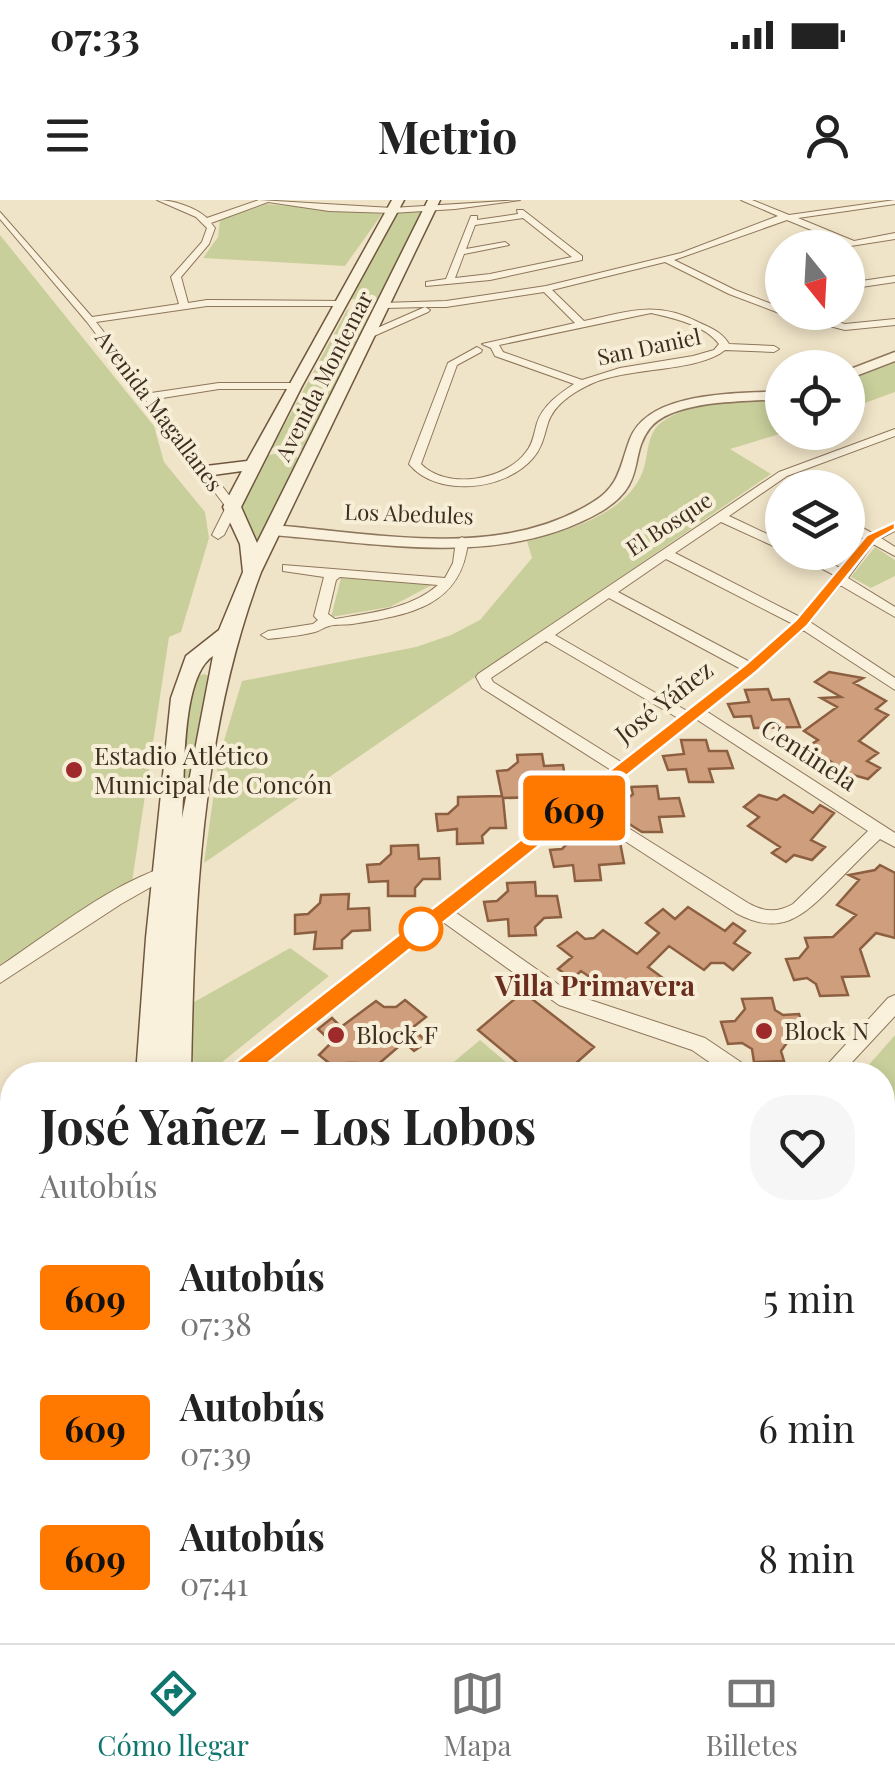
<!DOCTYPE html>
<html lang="es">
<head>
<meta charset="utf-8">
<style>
  :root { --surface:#fff; --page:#f6f6f6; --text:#222; --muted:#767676; --line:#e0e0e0; --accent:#0f766e }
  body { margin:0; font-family:"Playfair Display",serif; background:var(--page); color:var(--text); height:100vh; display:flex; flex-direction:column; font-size:38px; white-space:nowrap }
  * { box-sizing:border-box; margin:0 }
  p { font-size:32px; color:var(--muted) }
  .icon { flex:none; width:55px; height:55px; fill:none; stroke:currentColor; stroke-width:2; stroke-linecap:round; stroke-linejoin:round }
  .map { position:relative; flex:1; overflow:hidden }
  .side { position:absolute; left:0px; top:862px; width:895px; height:582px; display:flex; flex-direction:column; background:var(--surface); border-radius:40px 40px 0 0; box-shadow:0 5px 15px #0003 }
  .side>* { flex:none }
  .badge { padding:0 20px; border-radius:8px; font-size:35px; line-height:65px }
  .needle { width:65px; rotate:162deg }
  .fabs { position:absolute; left:765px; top:30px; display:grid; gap:20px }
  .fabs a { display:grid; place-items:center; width:100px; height:100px; border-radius:50%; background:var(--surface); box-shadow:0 5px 15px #0003; font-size:50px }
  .map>.badge { position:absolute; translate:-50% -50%; box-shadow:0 0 0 5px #fff }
  .round { display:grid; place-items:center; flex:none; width:105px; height:105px; border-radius:40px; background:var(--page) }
  .summary { display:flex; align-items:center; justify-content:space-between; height:170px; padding:0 40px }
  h1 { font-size:48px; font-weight:700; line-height:75px }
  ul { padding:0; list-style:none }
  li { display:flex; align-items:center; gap:30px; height:130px; padding:0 40px }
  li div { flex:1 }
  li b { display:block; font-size:38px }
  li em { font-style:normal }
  li .badge { min-width:110px; font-weight:700; text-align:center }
  .status { display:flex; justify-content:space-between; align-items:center; height:70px; padding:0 50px; background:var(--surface); direction:ltr }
  .status svg { height:28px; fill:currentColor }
  header { display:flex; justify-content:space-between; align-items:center; height:130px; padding:0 40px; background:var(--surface); font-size:45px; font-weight:700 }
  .tab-bar { display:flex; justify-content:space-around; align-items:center; height:140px; border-top:2px solid var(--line); background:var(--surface); font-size:28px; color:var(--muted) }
  .tab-bar a { display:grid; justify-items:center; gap:5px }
  .tab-bar .on { color:var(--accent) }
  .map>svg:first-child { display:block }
</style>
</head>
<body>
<div class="status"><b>07:33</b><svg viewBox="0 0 49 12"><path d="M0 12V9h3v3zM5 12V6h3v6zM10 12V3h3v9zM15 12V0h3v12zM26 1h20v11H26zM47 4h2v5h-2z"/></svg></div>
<header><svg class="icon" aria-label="menu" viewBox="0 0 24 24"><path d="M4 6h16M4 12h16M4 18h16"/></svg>Metrio<svg class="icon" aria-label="person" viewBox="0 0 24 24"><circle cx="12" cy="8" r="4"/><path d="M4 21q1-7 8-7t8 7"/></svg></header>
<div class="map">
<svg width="895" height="1443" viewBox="0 0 895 1443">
  <rect width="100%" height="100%" fill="#f0e4c8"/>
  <path fill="#c9cf9b" d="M266,4L382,14L345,66L203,58L218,37L220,20Z
    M417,10L421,13L376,101L350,99L398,11Z
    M0,35L154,226L164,262L205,312L209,338L181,432L169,437L132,682L0,764Z
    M353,108L373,112L305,251L290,246L272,248L347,110Z
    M895,159V192L848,209V182Z
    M782,200L783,233L730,249L771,274L204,663L219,557L242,481L416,447L451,435L480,420L532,358L527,341C567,331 627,314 643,271C649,254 646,234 662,222C695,198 744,203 782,200Z
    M287,252L300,259L258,342L239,308L268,255Z
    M875,347L895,360V376L871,388L851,377Z
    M341,378L429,384L432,385L390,407L331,417Z
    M205,474L211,478L182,656H172L188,508L196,476Z
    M290,748L329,776L206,875H195L187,806Z
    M895,835V1254L882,1243V875H860Z
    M480,840L521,875H460L449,866Z"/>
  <path fill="#cf9f7d" stroke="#8d5f41" stroke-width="2.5" d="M829,472L863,478L854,483L886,501L876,509L888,515L859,541L878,553L867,561L880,568L868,579L850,574L842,580L830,572L838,566L807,547L818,540L804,531L837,507L821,498L841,497L815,482Z
    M768,489L772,500L789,499L800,527L754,528L751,516L734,517L728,504L749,502L745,490Z
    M681,540H706L709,551H727L733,568L709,569L713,582H689L686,569L668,570L663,556L684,554Z
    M542,554L544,566L563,565L566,583L541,584L543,597L503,598L506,628H490L482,636L483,643L457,644V629L438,631L436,614H448L458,605V597L502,596L497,571L508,570L518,562L517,555Z
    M657,586L659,599L679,598L684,616L659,617L662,632H642L615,615L612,604L623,603L633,594L631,587Z
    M759,595L777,600L784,595L813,613L820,605L834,613L811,640L825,647L812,660L794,655L786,662L772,653L780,647L748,626L759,617L744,607Z
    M571,631H602L620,642L624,663L599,665L601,680L575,681L573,665L554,667L550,650L562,649L572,639Z
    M418,645L419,659L439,658L440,679H423L415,688V696H388V681L369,682L367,665L380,664L391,654V646Z
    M880,665L895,673V738L876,733L860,749L869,776L842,777L848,795L820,796L816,784L807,778L794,780L786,759L799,758L808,747L805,738L833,737L856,715L837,705L859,680L849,675L875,670Z
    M535,682L536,696H557L561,717L544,718L535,727L536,735L509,736L508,719L488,721L484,702L497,701L508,691L507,683Z
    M349,694L348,709L369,708L370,730L352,731L342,740V748L314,749L316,732L295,734V715L308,714L320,703L321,695Z
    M688,707L725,731L733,723L745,731L734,743L750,753L733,770L724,763H711L704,770L669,746L648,767L663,778L645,795L636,789L623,788L616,795L581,771L572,779L558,769L572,757L558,746L577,732L585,739L594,738L603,730L637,754L659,733L646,723L663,709L675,719Z
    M523,792L594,847L563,875H532L478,830Z
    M772,798L775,810L783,815L799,814L807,840H789L781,851L784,861L754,862L752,849L742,843L728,844L721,822L735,821L745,809L742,799Z
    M405,800L426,817L412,828L427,842L414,851L404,842L368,873L358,863H347L339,871L319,855L332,842L318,829L332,818L341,827L376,801L384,807H396Z"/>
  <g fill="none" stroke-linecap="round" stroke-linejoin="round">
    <g stroke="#8d765c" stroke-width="2">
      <path id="minor" d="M157,0C173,0 195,7 207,18L259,0L392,8L520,0L455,9L392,13L329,11L268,2L211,23L215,28L209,44L181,77L188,103L207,100L341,101L344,102V106H207L96,122L151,193L219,183H294L299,186L294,189H219L156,199L238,307L224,335L218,339L212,335L226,307L87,122L0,19V12L92,117L179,104L171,77L202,42L207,28L196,17Z
        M741,0H752L789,15L895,0V4L798,18L854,41L895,33V39L838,48V44L843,43L787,20L674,60L735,90L782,108V112H800L845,124L895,119V125L845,130L779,113L729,94L665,62L552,90L584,121C628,112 655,100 698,122C711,128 722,132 729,144L774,146L779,149L774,152L725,150C699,172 629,167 593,183C575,191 554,204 548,223C544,236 542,248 533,258C505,291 437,298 409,264L448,163L477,147L482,150L481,152L457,165L421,264C446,290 505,281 526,252C533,244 534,233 537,223C543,205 559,194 574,184L495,156L491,148L482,144L575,123L544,92L446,107H425L430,110L428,112L374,136H368V132L425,107L385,108L382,107V103L446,101L546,86L681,53L778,16ZM651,113C673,118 705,125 719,144L714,150L693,156L620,168L582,180L503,152L499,145Z
        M517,10H523L582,56V60L490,80L426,86V82L446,79L471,16H477V20L518,14ZM523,18L572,57L490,74L455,78L464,54L509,45L505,42L466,49L475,25Z
        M895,76V82L848,89V83Z
        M895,229V236L787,276L729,316L782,341V350L721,322L675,353L800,417L834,375L790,352H807L840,368L864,339L848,329V320L872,333L895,322V331L881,338L895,347V356L873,344L848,378L895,407V417L840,385L810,422L895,478V490L803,430L706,511L895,633V647L880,639C864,654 849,670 834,685C802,717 781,737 736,713L580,612L455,712L572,794L705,838L751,869L754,875H728L692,850L559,805L443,722L250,875H226L229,869L611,570L482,488L476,477L478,474L779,272ZM666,359L793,424L750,462L618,392ZM609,398L741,469L687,511L555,435ZM546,441L678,518L621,562L493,482L491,478ZM696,519L868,631L793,704C777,713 764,712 748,703L590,604Z
        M462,337L468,341C462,407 408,415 352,424C345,425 335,424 329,426C324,427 320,431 315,432C300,436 284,437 268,439L261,435L268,431L313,424L318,420L314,416L324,377L283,371V365L445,378L453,363L456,341ZM340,377L438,385C411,409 370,413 335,419L328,414L336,380Z
        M174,664L180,666L182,670L180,674L165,679L121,704L0,783V766C55,730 110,683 174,664Z
        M895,795V816L840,875H818L888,798Z
        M12,1042V1067L0,1074V1049Z
        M71,1432H104L99,1443H67Z"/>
    </g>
    <g stroke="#8d765c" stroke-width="3">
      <path id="tertiary" d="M895,152V161L848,179V170Z
        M782,191V199C747,202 674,199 650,228C628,256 648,283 602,311C503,369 380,343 272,335L264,330L272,325C376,333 499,361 593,302C620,286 620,265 630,239C649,190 738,194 782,191Z"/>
    </g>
    <g stroke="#6f573f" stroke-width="3">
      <path id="secondary" d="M392,0H404L302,186L241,307L257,343L428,0H440L261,372C201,531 194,706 191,875H136L146,738L171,498L186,456L219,430L243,372L240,344L223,307L242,271L206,276L198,271L206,266L247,261ZM213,456L182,618C185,579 180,477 213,456Z
        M226,1432H264L268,1443H230Z
        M270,1432H308L312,1443H274Z"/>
    </g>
    <use href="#minor" fill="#faf1dc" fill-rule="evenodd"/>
    <use href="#tertiary" fill="#faf1dc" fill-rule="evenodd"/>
    <use href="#secondary" fill="#faf1dc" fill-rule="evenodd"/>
  </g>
  <path fill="#ff7800" stroke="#fff" stroke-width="2.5" d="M895,322V329L876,340L807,426L756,472L244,882H228L225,875L228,868L745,465L796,420L867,335Z"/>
  <g fill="#9e2a2b" stroke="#f7eed8" stroke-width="4">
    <circle cx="74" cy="570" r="10"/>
    <circle cx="764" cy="831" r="10"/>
    <circle cx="336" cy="835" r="10"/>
  </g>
  <circle fill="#fff" stroke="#ff7800" stroke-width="5" cx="421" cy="729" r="20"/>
  <g text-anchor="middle" stroke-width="8" stroke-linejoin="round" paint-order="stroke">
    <g font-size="22" fill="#3d2e20" stroke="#f7eed8">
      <text transform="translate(649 147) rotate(-12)" y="8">San Daniel</text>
      <text transform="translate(324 176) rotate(-63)" y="8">Avenida Montemar</text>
      <text transform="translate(159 211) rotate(53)" y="8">Avenida Magallanes</text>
      <text transform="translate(409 314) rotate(2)" y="8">Los Abedules</text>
      <text transform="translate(669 324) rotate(-33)" y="8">El Bosque</text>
    </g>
    <g font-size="25" fill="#3d2e20" stroke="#f7eed8">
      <text transform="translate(664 502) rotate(-38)" y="9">José Yáñez</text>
      <text transform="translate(809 555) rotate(33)" y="9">Centinela</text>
    </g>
    <g font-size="25" fill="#3d2e20" stroke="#f7eed8" text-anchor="start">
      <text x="94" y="565">Estadio Atlético<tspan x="94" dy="29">Municipal de Concón</tspan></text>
      <text x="784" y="840">Block N</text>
      <text x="356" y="844">Block F</text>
    </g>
    <g font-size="28" font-weight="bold" fill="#6b2e1e" stroke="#f7eed8">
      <text x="595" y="796">Villa Primavera</text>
    </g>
  </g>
</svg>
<div class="fabs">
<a><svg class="needle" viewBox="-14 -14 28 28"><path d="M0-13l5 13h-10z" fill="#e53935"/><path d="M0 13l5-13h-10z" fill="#767676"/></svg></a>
<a><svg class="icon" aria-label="locate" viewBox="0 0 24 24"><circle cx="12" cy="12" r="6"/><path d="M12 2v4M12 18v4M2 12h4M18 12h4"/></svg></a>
<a><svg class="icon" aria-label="layers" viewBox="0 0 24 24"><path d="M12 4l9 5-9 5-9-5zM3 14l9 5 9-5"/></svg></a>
</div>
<b class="badge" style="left:574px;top:608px;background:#ff7800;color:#111">609</b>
<section class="side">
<div class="summary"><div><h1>José Yañez - Los Lobos</h1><p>Autobús</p></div><a class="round"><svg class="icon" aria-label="heart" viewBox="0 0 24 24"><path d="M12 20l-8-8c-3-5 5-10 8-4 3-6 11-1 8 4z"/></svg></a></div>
<ul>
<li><span class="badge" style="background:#ff7800;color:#111">609</span><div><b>Autobús</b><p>07:38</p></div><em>5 min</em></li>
<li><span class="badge" style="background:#ff7800;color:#111">609</span><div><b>Autobús</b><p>07:39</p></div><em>6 min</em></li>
<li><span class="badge" style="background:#ff7800;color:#111">609</span><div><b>Autobús</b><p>07:41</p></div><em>8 min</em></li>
</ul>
</section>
</div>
<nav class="tab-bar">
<a class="on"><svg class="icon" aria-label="directions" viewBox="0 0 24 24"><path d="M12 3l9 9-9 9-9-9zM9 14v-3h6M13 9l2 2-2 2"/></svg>Cómo llegar</a>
<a><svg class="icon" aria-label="map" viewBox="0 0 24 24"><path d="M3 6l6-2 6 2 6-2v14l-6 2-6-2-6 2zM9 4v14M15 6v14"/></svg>Mapa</a>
<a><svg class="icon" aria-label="tickets" viewBox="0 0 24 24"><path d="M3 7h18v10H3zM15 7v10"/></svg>Billetes</a>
</nav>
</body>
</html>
